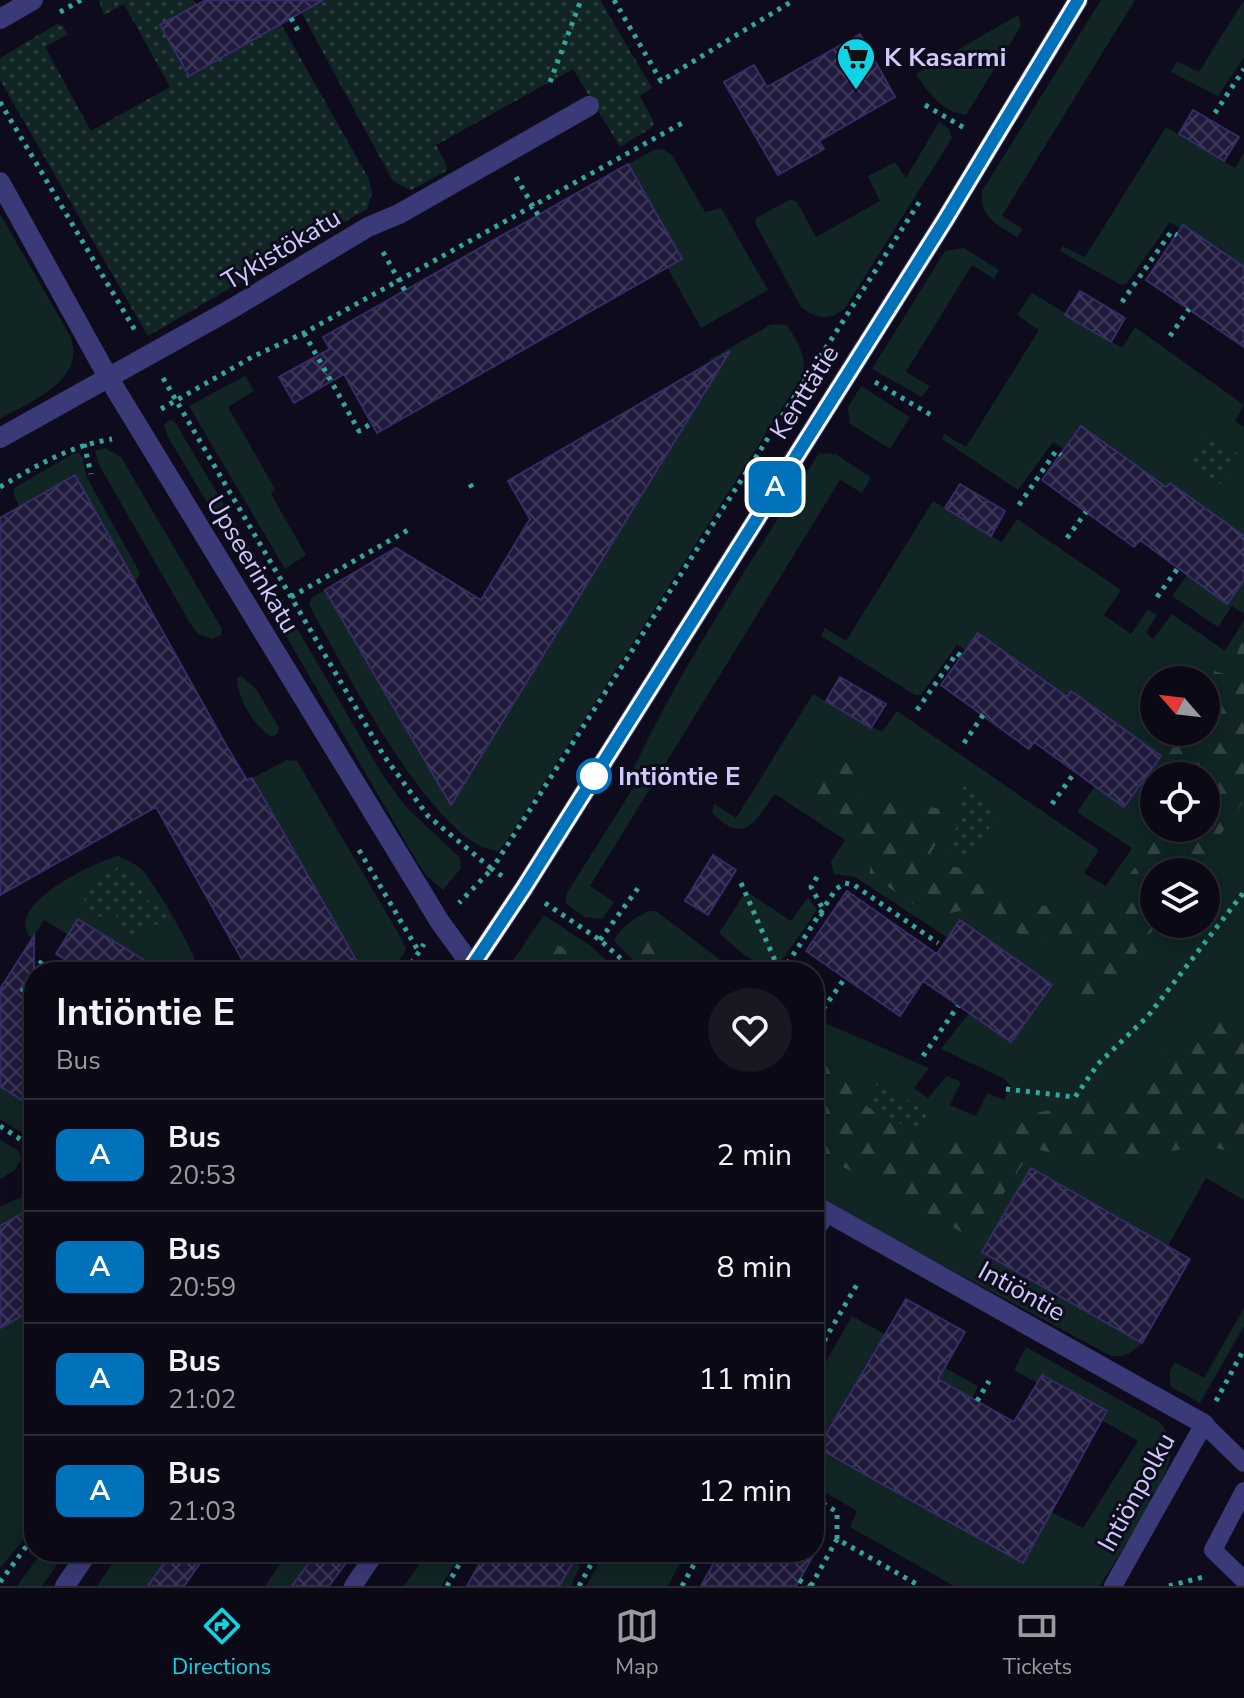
<!DOCTYPE html>
<html lang="en">
<head>
<meta charset="utf-8">
<style>
  :root { --surface:#0a0915; --page:#181722; --text:#f1f3f6; --muted:#999aa0; --line:#2a2a34; --accent:#0dd5e5 }
  body { margin:0; font-family:"Nunito Sans",sans-serif; background:var(--page); color:var(--text); height:100vh; display:flex; flex-direction:column; font-size:30px; white-space:nowrap }
  * { box-sizing:border-box; margin:0 }
  p { font-size:26px; color:var(--muted) }
  .icon { flex:none; width:44px; height:44px; fill:none; stroke:currentColor; stroke-width:2; stroke-linecap:round; stroke-linejoin:round }
  .map { position:relative; flex:1; overflow:hidden }
  .side { position:absolute; left:24px; top:962px; width:800px; height:600px; display:flex; flex-direction:column; background:var(--surface); border-radius:32px; box-shadow:0 4px 20px #0003,0 0 0 2px var(--line) }
  .side>* { flex:none }
  .badge { padding:0 16px; border-radius:12px; font-size:28px; line-height:52px }
  .needle { width:52px; rotate:298deg }
  .fabs { position:absolute; left:1140px; top:666px; display:grid; gap:16px }
  .fabs a { display:grid; place-items:center; width:80px; height:80px; border-radius:50%; background:var(--surface); box-shadow:0 4px 20px #0003,0 0 0 2px var(--line); font-size:40px }
  .map>.badge { position:absolute; translate:-50% -50%; box-shadow:0 0 0 4px #fff }
  .round { display:grid; place-items:center; flex:none; width:84px; height:84px; border-radius:42px; background:var(--page) }
  .overview { display:flex; align-items:center; justify-content:space-between; height:136px; padding:0 32px }
  h1 { font-size:38px; font-weight:700; line-height:60px }
  ul { padding:0; list-style:none }
  li { display:flex; align-items:center; gap:24px; height:112px; padding:0 32px; border-top:2px solid var(--line) }
  li div { flex:1 }
  li b { display:block; font-size:30px }
  li em { font-style:normal }
  li .badge { min-width:88px; font-weight:700; text-align:center }
  .dock { display:flex; justify-content:space-around; align-items:center; height:112px; border-top:2px solid var(--line); background:var(--surface); font-size:22px; color:var(--muted) }
  .dock a { display:grid; justify-items:center; gap:4px }
  .dock .on { color:var(--accent) }
  .map>svg:first-child { display:block }
</style>
</head>
<body>
<div class="map">
<svg width="1244" height="1586" viewBox="0 0 1244 1586">
  <defs>
    <pattern id="forest-firs" width="22" height="20" patternUnits="userSpaceOnUse" patternTransform="scale(2)"><rect width="22" height="20" fill="#102524"/><path d="M5 1l3.5 6h-7zM16 11l3.5 6h-7z" fill="#324345"/></pattern>
    <pattern id="park-dots" width="8" height="8" patternUnits="userSpaceOnUse" patternTransform="scale(2)"><rect width="8" height="8" fill="#102524"/><path d="M2 2h.1M6 6h.1" fill="none" stroke="#324345" stroke-width="1.8" stroke-linecap="round"/></pattern>
    <pattern id="building-cross-hatch" width="8" height="8" patternUnits="userSpaceOnUse" patternTransform="scale(2)"><rect width="8" height="8" fill="#1f193b"/><path d="M0 0l8 8M0 8l8-8" fill="none" stroke="#3e3958"/></pattern>
  </defs>
  <rect width="100%" height="100%" fill="#0e0c1c"/>
  <path fill="#102524" fill-rule="evenodd" d="M1101,0H1135L1002,216L1023,229L1017,237C998,225 979,218 982,191Z
    M1244,0V57L1218,96L1171,72L1177,61L1199,72Z
    M1018,15L1021,26L966,115C943,112 928,93 916,74Z
    M939,122L949,129L952,138L845,308C830,321 816,319 801,307L755,223L756,218L791,199L797,202L816,237L880,201L868,176L895,162L906,178Z
    M1166,127L1235,168L1244,153V267L1184,225L1181,229L1170,222L1126,284L1121,285L1060,251L1062,246L1085,257Z
    M662,149L672,155L705,212L721,208L768,290L701,328L667,267L681,258L628,164L654,150Z
    M0,214L69,334C90,379 31,401 0,419Z
    M964,248L999,270L994,279L972,265L906,372L930,386L922,397L872,369L945,251Z
    M1032,293L1122,348L1135,327L1244,405L1235,421L1244,427V536L1171,483L1166,487L1082,426L1065,450L1053,442L1018,490L942,439L944,434L966,447L1039,330L1017,315Z
    M781,324L787,325C797,342 807,355 803,375L509,838L498,851C435,848 339,658 309,605L311,598L325,590L451,804L710,359L770,325Z
    M245,376L254,391L228,407L275,489L271,494L306,555L285,569L189,406Z
    M861,386L910,417L890,449L850,424L848,407Z
    M170,420L175,422L267,577L263,578L249,573L168,437L164,425Z
    M105,448L121,457L222,629L221,635L211,639L198,634L190,623L99,465L95,451Z
    M79,453L83,458L86,476L140,573L135,583L92,597L131,574L76,475L20,507L14,495V488L73,454Z
    M819,453L836,454L871,478L862,493L840,480L590,886L614,902L602,919L585,917L565,903L567,893L635,785L628,780C681,665 753,560 819,453Z
    M933,501L1002,542L1017,519L1121,590L1104,615L1131,634L1148,609L1157,615L1146,632L1153,639L1172,614L1225,651L1244,620V1200L1206,1178L1168,1246L1031,1168L982,1252L1142,1343C1132,1353 1126,1357 1111,1356L814,1196V1018L929,1068L914,1088L928,1098L947,1076L961,1082L950,1105L976,1116L987,1093L1004,1100L1011,1086L1005,1079L941,1049L969,1013L1011,1042L1051,984L960,921L948,938L855,877L834,874L831,862L845,840L775,794C756,818 747,848 712,813L714,804L736,818L813,694L882,732L897,711L1099,850L1084,873L1106,886L1132,848L1077,812L1095,786L1124,807L1160,756L1072,691L1067,697L979,633L966,650L957,645L921,695H915L821,636L825,628L846,641ZM1154,680H1206V732H1154ZM1154,776H1206V828H1154ZM1154,872H1206V924H1154Z
    M1187,575L1227,603L1244,580V614L1232,606L1218,627L1172,596Z
    M287,611L382,774L405,806L460,858L461,868L443,890L425,874L409,848L278,622L280,615Z
    M241,676L257,690L279,728L277,734L272,737C254,727 237,698 237,678Z
    M287,760L297,761L400,936L406,949L393,972H350V950L252,778Z
    M118,856C125,859 134,863 140,868C152,878 199,958 199,972H163L79,919L69,935L44,920L32,939C0,907 93,862 118,856Z
    M746,891L791,921L808,897L817,910L774,972L743,954L719,933Z
    M649,911H656L736,972H645L614,941C620,927 636,917 649,911Z
    M544,915L592,947L619,972H505Z
    M0,1086L34,1108V1141L0,1119Z
    M0,1140L19,1151L22,1158L15,1170L0,1179Z
    M34,1191V1207L0,1226V1207Z
    M1244,1308V1326L1200,1403L1170,1386V1371L1175,1362L1204,1378Z
    M34,1309V1527L0,1568V1328Z
    M852,1316L978,1386L972,1398L877,1345L818,1448L1022,1563L1051,1512L1083,1528L1138,1441L1103,1421L1108,1412L1042,1375L1037,1383L1014,1370L1026,1347L1161,1423C1167,1432 1171,1441 1171,1452C1169,1481 1117,1557 1100,1586H954L850,1527L857,1511L814,1486V1382Z
    M42,1552H66L42,1586H17Z
    M120,1552H172L148,1586H97Z
    M288,1552H317L292,1586H265Z
    M428,1552H461L441,1586H404Z
    M605,1552H686L668,1586H586Z
    M565,1557L580,1566L571,1586H554Z"/>
  <path fill="url(#forest-firs)" d="M1244,636V801L1194,872H1154V924H1157L1077,1036L1073,954L960,911L931,917L870,874L871,848L811,804L825,760L855,757L864,806L891,799L955,812L926,861L960,868L976,883L1023,908L1114,898L1161,828H1206V776H1173L1155,732H1206V680H1166L1185,662L1228,675Z
    M635,932L661,940L714,972H656L633,950Z
    M541,938L587,958L605,972H516Z
    M1212,1012L1244,1018V1156L1206,1145L1093,1164L1033,1148L974,1239L814,1151V1044L832,1058L856,1099L915,1138L988,1140L1014,1118L1132,1092L1163,1049Z"/>
  <path fill="url(#park-dots)" d="M99,0H193L197,5L189,76L281,24L369,179L372,193L367,209L148,336L0,80V58L57,24L63,26L68,34L45,47L91,131L170,87L124,4L104,15Z
    M323,0H600L652,88L640,96L654,123L651,128L620,147L573,69L436,145L447,166L446,171L411,190L393,181L301,12Z
    M1207,434L1240,455L1221,484L1189,463Z
    M965,786L1001,810L966,862L943,847L965,815L952,805Z
    M125,863L147,901L159,895L171,916L130,939L113,909L95,919L79,890Z
    M879,1081L927,1114L914,1133L866,1100Z"/>
  <path fill="url(#building-cross-hatch)" stroke="#362d66" stroke-width="2" d="M206,0H323L189,76L160,25Z
    M860,34L895,97L819,141L824,149L778,175L724,82L754,65L767,87Z
    M1193,110L1239,137L1224,161L1179,134Z
    M628,164L682,259L377,433L344,374L294,403L279,377L330,349L323,337Z
    M1183,225L1244,267V347L1146,280Z
    M1080,291L1125,318L1111,342L1065,315Z
    M730,351L451,805L325,590L396,548L481,600L530,519L508,481Z
    M1081,426L1166,487L1170,483L1244,536V580L1227,604L1140,540L1134,547L1042,480Z
    M75,475L226,745L247,780L252,778L363,972H249L156,807L0,895V518Z
    M960,484L1005,511L991,536L945,508Z
    M978,633L1067,697L1071,691L1161,756L1124,807L1034,742L1029,749L941,685Z
    M840,677L886,704L871,728L826,701Z
    M713,855L736,870L708,915L685,901Z
    M847,891L937,954L960,920L1052,985L1011,1042L923,981L900,1016L806,951Z
    M78,919L163,972H85L56,954Z
    M34,936V1108L0,1086V989Z
    M1031,1168L1190,1259L1142,1343L982,1252Z
    M34,1207V1309L0,1328V1226Z
    M906,1299L965,1332L938,1379L1014,1422L1042,1375L1107,1411L1023,1563L818,1448Z
    M172,1552H208L184,1586H148Z
    M317,1552H354L329,1586H292Z
    M486,1552H579L559,1586H467Z
    M720,1552H815L796,1586H701Z"/>
  <g fill="none" stroke-linecap="round" stroke-linejoin="round">
    <path stroke="#33a79c" stroke-width="5" stroke-dasharray="4 6" stroke-linecap="butt" d="M614,0L661,81L794,0
      M60,12L81,0
      M291,18L298,31
      M550,82L581,0
      M0,102L136,332
      M925,105L966,129
      M1215,113L1244,69
      M516,177L538,215
      M383,252L405,291
      M1122,302L1171,232L1177,235
      M304,333L359,431L372,423
      M1170,336L1189,309
      M163,378L384,756L428,816L492,869L459,903
      M875,382L931,415
      M161,409L252,357L304,333L684,122
      M84,444L91,474
      M470,484L474,491
      M0,487C37,465 70,446 112,439
      M1019,505L1056,451L1061,455
      M1067,538L1086,512
      M291,597L408,530
      M1157,597L1178,568
      M917,710L957,653L961,656
      M964,743L983,715
      M1052,804L1075,772
      M359,850L419,952
      M502,876L492,869L920,201
      M817,877L811,887L823,909
      M741,883L780,972
      M545,903L600,940L636,972
      M820,913L828,919
      M600,940L641,884
      M34,972L42,961
      M406,972L424,944
      M782,972L836,889L845,883L854,885L938,943
      M22,992L34,973
      M823,1009L845,978
      M923,1056L958,1006
      M1006,1089L1075,1097L1098,1064L1148,1016L1244,892
      M0,1126L34,1148
      M814,1358L859,1281
      M977,1401L989,1381
      M1216,1401L1244,1349
      M814,1498L837,1512V1539
      M799,1580L809,1586
      M0,1582L34,1536
      M447,1586L466,1552
      M579,1586L598,1552
      M682,1586L701,1552
      M811,1586L837,1539L920,1586
      M1169,1586L1203,1577"/>
    <path stroke="#3a3a78" stroke-width="18" d="M814,1233L827,1213
      M1244,1491L1213,1550L1244,1580
      M353,1586L376,1552
      M1113,1586L1204,1424L1244,1463"/>
    <path stroke="#3a3a78" stroke-width="20" d="M0,19L33,0
      M0,182L108,377L440,922L472,966
      M0,438L226,312L368,227L399,214L589,106
      M468,972L524,888L945,220L1078,0
      M814,1205L1204,1424
      M65,1586L88,1552"/>
  </g>
  <g fill="none" stroke-linecap="round" stroke-linejoin="round">
    <g stroke="#fff" stroke-width="18">
      <path id="line" d="M468,972L524,888L945,220L1078,0"/>
    </g>
    <use href="#line" stroke="#0072bc" stroke-width="12"/>
  </g>
  <defs>
    <g id="supermarket-pin" transform="scale(2)"><path d="M0 17L-7.5 6A9.5 9.5 0 1 1 7.5 6Z" fill="#0dd5e5" stroke="#0e0c1c"/><path d="M-6-5.5h2.5l.6 2H6L4.5 2H-2.5L-4.4-4H-6ZM-1.5 3.2a1.3 1.3 0 1 0 .1 0ZM3 3.2a1.3 1.3 0 1 0 .1 0Z" fill="#111"/></g>
  </defs>
  <g fill-rule="evenodd">
    <use href="#supermarket-pin" x="856" y="57"/>
  </g>
  <circle fill="#fff" stroke="#0072bc" stroke-width="4" cx="594" cy="776" r="16"/>
  <g text-anchor="middle" stroke-width="6" stroke-linejoin="round" paint-order="stroke">
    <g font-size="26" font-weight="bold" fill="#cecafc" stroke="#0e0c1c" text-anchor="start">
      <text x="884" y="66">K Kasarmi</text>
    </g>
    <g font-size="26" fill="#cecafc" stroke="#0e0c1c">
      <text transform="translate(281 249) rotate(-31)" y="9">Tykistökatu</text>
      <text transform="translate(804 392) rotate(-58)" y="9">Kenttätie</text>
      <text transform="translate(253 564) rotate(59)" y="9">Upseerinkatu</text>
      <text transform="translate(1022 1291) rotate(29)" y="9">Intiöntie</text>
      <text transform="translate(1136 1492) rotate(-61)" y="9">Intiönpolku</text>
    </g>
    <g font-size="26" font-weight="bold" fill="#cecafc" stroke="#0e0c1c" text-anchor="start">
      <text x="618" y="785">Intiöntie E</text>
    </g>
  </g>
</svg>
<div class="fabs">
<a><svg class="needle" viewBox="-14 -14 28 28"><path d="M0-13l5 13h-10z" fill="#e53935"/><path d="M0 13l5-13h-10z" fill="#999aa0"/></svg></a>
<a><svg class="icon" aria-label="locate" viewBox="0 0 24 24"><circle cx="12" cy="12" r="6"/><path d="M12 2v4M12 18v4M2 12h4M18 12h4"/></svg></a>
<a><svg class="icon" aria-label="layers" viewBox="0 0 24 24"><path d="M12 4l9 5-9 5-9-5zM3 14l9 5 9-5"/></svg></a>
</div>
<b class="badge" style="left:775px;top:487px;background:#0072bc;color:#fff">A</b>
<section class="side">
<div class="overview"><div><h1>Intiöntie E</h1><p>Bus</p></div><a class="round"><svg class="icon" aria-label="heart" viewBox="0 0 24 24"><path d="M12 20l-8-8c-3-5 5-10 8-4 3-6 11-1 8 4z"/></svg></a></div>
<ul>
<li><span class="badge" style="background:#0072bc;color:#fff">A</span><div><b>Bus</b><p>20:53</p></div><em>2 min</em></li>
<li><span class="badge" style="background:#0072bc;color:#fff">A</span><div><b>Bus</b><p>20:59</p></div><em>8 min</em></li>
<li><span class="badge" style="background:#0072bc;color:#fff">A</span><div><b>Bus</b><p>21:02</p></div><em>11 min</em></li>
<li><span class="badge" style="background:#0072bc;color:#fff">A</span><div><b>Bus</b><p>21:03</p></div><em>12 min</em></li>
</ul>
</section>
</div>
<nav class="dock">
<a class="on"><svg class="icon" aria-label="directions" viewBox="0 0 24 24"><path d="M12 3l9 9-9 9-9-9zM9 14v-3h6M13 9l2 2-2 2"/></svg>Directions</a>
<a><svg class="icon" aria-label="map" viewBox="0 0 24 24"><path d="M3 6l6-2 6 2 6-2v14l-6 2-6-2-6 2zM9 4v14M15 6v14"/></svg>Map</a>
<a><svg class="icon" aria-label="tickets" viewBox="0 0 24 24"><path d="M3 7h18v10H3zM15 7v10"/></svg>Tickets</a>
</nav>
</body>
</html>
